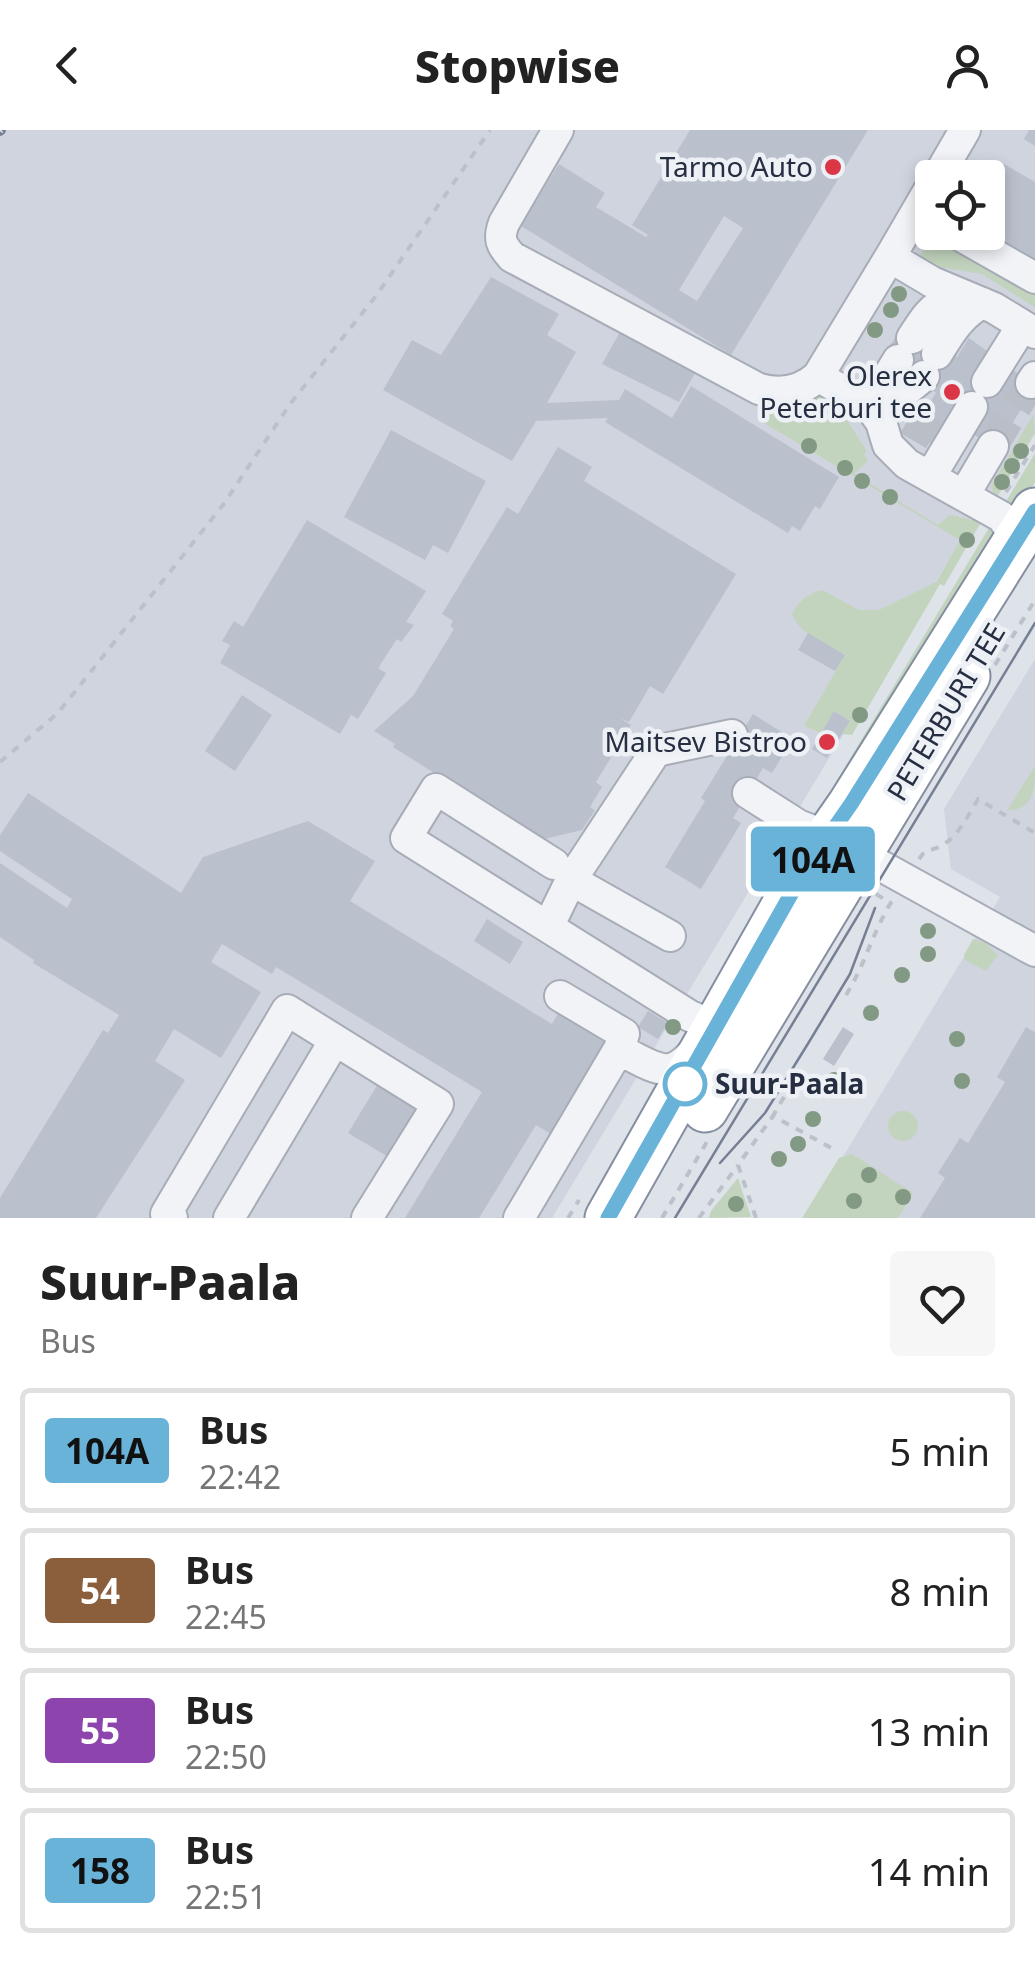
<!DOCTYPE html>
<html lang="en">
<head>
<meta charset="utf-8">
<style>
  :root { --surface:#fff; --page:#f6f6f6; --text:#222; --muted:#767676; --line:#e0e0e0 }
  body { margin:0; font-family:"Noto Sans",sans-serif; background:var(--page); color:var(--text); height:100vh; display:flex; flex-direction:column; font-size:38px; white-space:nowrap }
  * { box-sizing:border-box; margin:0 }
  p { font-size:32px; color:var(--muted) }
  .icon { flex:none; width:55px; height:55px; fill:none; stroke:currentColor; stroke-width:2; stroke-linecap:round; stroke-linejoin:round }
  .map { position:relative; height:1088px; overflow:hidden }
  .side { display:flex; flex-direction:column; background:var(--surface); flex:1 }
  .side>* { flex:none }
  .badge { padding:0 20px; border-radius:8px; font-size:35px; line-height:65px }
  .tools { position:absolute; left:915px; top:30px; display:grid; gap:20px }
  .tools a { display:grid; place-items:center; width:90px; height:90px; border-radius:10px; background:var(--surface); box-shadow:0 5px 15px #0003; font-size:50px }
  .map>.badge { position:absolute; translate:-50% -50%; box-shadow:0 0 0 5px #fff }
  .round { display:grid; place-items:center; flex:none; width:105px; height:105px; border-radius:10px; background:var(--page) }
  .head { display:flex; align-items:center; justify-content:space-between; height:170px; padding:0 40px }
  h1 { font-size:48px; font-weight:800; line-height:75px }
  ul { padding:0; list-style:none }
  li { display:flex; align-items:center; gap:30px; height:125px; margin:0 20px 15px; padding:0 20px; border:5px solid var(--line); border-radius:10px }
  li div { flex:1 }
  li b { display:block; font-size:38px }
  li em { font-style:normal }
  li .badge { min-width:110px; font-weight:700; text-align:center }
  header { display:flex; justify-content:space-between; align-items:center; height:130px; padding:0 40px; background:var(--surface); font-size:45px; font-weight:800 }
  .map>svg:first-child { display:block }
</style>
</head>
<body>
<header><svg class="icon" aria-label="back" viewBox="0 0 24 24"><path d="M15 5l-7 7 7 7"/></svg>Stopwise<svg class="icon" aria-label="person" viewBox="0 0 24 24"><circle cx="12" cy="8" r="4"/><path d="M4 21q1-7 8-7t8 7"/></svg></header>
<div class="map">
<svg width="1035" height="1088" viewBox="0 0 1035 1088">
  <rect width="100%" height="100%" fill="#dee2e9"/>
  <path fill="#d0d4de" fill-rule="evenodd" d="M0,0H1035V303L968,414L960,411L552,1088H0ZM932,48H988V102H932Z
    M1035,529V1088H806L1000,767L951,739L944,679Z"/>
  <path fill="#c2d4be" d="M934,103L1035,161V177L982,144L925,135L917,131Z
    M824,264L835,272L867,321L864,325L868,331L854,344L938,395L950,385L981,392L944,456L940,454L852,605L842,604L850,591L835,581L821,603L804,596L845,525C826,514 800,505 792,484C800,470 807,464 822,460L859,480H879L936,452L960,410L759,290L770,276Z
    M1033,285L1035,303L996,369L991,356Z
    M1035,323V352L1020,378L1004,375Z
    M992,393L1000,399L837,661L834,657L836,652Z
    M1035,636C1035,659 1035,679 1007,681Z
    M973,809L985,813L998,825L986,841L965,830L964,825Z
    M888 996a15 15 0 1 1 30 0a15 15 0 1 1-30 0Z
    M852,1024L913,1063L898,1088H802L839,1028Z
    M738,1048L751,1087L709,1088L711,1081Z"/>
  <path fill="#bac0cc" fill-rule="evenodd" d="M690,0H868L731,225L521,96L559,34L605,63L596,77L646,107L648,105L632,95ZM724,86L743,98L697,171L679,160Z
    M1029,0H1035V16L1024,9Z
    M1004,34L1035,52V135L982,102H988V61Z
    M491,147L559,184L547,205L576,222L547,273L619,270L625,259L672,288L691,256L839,347L820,379L815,376L800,401L792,396L788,403L605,292L608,288L536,291L512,331L383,260L412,210L441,225Z
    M900,200L950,232L954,226L957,227L969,208L1035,256L997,319L971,303L935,316L904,297L913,282L921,286L936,263L932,260L936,254L886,222Z
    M620,202L695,243L679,272L602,234Z
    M391,300L486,351L448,423L433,415L425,430L344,387Z
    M558,317L592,337L584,351L736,444L663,564L650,556L629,592L620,588L631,595L596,652L602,657L590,677L595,680L582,700L540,710L393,617L395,614L374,601L413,566L454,499L450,496L453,491L442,484L507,377L518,384Z
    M307,390L426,461L406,492L414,495L401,512L397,509L380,535L379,539L386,543L358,589L351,585L340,604L220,533L230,515L222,511L234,491L243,497Z
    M808,503L845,525L835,541L798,520Z
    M242,565L272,585L235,641L205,621Z
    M834,581L850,591L827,628L812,619Z
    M753,584L793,609L772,643L763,638L733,688L741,693L701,759L665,737L705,671L701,668Z
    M28,663L181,763L203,727L308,691L375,731L350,771L552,894L559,882L608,912L551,1004L536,995L479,1088H405L482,962L276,837L272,844L222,814L211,832L261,862L221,928L174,899L155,931L185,950L96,1088H0V1068L103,900L108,903L119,885L33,833L34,830L0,807V733L67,778L72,769L0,721V705Z
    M487,789L523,812L510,834L474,811Z
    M648,881L668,893L658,909L638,897Z
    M843,897L854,904L834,936L823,929Z
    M1026,897L1035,902V1088H920L945,1048L938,1043L960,1008L968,1013L1005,952L997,947Z
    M378,954L420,980L390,1028L348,1003Z"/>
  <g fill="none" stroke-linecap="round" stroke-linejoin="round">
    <path stroke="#b9bec7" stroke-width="30" stroke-dasharray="30 15" stroke-linecap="butt" d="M911,237L924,215
      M908,290L940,309
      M993,316L1031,253"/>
    <g stroke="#a7acb7" stroke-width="34">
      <path id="minor" d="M558,0L504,93C498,109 501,115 512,127L759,259C781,265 801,262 818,246L871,278L881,292L888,315L907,334L1002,387L1012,402L1013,417
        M937,48L965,0
        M954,102L1035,148
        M890,127L932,55
        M912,208C931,179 937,167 974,172
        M937,224C950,203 960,185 982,173
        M818,246L890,127L932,152L994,178L1035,203
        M987,252L1022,196
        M1031,253L1035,247
        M886,277L887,248L898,230
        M881,292L886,277L924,246
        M930,347L972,277
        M964,365L993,316
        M748,663L798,695L829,707L1035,821
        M554,734L436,659L406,708L690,886L717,897C673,943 678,953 619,919
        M571,750L670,806
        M548,797L571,750L656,621L732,605
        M172,1088L166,1084L287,880L335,910
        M229,1088L335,910L438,974L367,1088
        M519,1088L619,919L624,904L560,866"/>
    </g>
    <g stroke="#848ea1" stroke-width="49">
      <path id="highway" d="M705,979L967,546
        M608,1088L803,743L851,674L1035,381"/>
    </g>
    <path stroke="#bcc0c8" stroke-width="4" stroke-dasharray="8 8" stroke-linecap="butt" d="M1006,362L1035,315
      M995,535L1035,470
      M0,632L58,583L223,375L290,274L376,166L490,0
      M919,729L925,721C954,717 964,692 978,669L1035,703
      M876,764L891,773
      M846,865C865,835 873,801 892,771
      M784,967L773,986L835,1020
      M568,1088L579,1070
      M662,1088L708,1010
      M699,1088L738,1035
      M756,1088L738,1035L773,986"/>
    <use href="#minor" stroke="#f1f3f7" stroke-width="30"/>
    <use href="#highway" stroke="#fff" stroke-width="45"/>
    <path stroke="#767f94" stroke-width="2.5" d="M720,1033L765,983L809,912L850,844L875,778
      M675,1088L1035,493"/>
    <g stroke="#767f94" stroke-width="10">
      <path id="rail" d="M0,1L1,0"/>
    </g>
    <use href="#rail" stroke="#edf1f6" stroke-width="6" stroke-dasharray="19" stroke-linecap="butt"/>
  </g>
  <g fill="#829984">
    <circle cx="899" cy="164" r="8"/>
    <circle cx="891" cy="180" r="8"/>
    <circle cx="875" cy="200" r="8"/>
    <circle cx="830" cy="277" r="8"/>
    <circle cx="809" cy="316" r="8"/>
    <circle cx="1021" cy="321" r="8"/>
    <circle cx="1012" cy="336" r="8"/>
    <circle cx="845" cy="338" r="8"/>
    <circle cx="862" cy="351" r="8"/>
    <circle cx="1002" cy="352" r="8"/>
    <circle cx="890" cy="367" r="8"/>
    <circle cx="967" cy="410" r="8"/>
    <circle cx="860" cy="585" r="8"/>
    <circle cx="928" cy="801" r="8"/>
    <circle cx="928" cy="824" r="8"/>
    <circle cx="902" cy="845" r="8"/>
    <circle cx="871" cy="883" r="8"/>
    <circle cx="673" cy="897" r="8"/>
    <circle cx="957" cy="909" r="8"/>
    <circle cx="834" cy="950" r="8"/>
    <circle cx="962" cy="951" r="8"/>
    <circle cx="813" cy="989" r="8"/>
    <circle cx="798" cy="1014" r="8"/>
    <circle cx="779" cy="1029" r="8"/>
    <circle cx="869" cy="1045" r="8"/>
    <circle cx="903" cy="1067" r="8"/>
    <circle cx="854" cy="1071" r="8"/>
    <circle cx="736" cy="1074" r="8"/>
  </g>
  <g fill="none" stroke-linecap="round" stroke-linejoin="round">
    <g stroke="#fff" stroke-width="22">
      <path id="line" d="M608,1088L803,743L851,674L1035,381"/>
    </g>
    <use href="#line" stroke="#69b3d9" stroke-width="15"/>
  </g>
  <g fill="#db3645" stroke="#edf1f6" stroke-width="4">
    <circle cx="833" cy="37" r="10"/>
    <circle cx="952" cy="262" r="10"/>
    <circle cx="827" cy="612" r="10"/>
  </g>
  <circle fill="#fff" stroke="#69b3d9" stroke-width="5" cx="685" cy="954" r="20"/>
  <g text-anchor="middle" stroke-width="9" stroke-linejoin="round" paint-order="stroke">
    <g font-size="28" fill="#262e41" stroke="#edf1f6" text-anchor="end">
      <text x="813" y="47">Tarmo Auto</text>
      <text x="932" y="256">Olerex<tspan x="932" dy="32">Peterburi tee</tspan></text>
      <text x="807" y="622">Maitsev Bistroo</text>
    </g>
    <g font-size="28" fill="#262e41" stroke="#edf1f6">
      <text transform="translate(946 582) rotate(-59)" y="10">PETERBURI TEE</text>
    </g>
    <g font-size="28" font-weight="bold" fill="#262e41" stroke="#edf1f6" text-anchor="start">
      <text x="715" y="964">Suur-Paala</text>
    </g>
  </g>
</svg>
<div class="tools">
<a><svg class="icon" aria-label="locate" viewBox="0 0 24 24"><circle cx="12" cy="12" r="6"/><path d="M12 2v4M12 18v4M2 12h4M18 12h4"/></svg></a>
</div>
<b class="badge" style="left:813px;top:729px;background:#69b3d9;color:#111">104A</b>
</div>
<section class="side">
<div class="head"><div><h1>Suur-Paala</h1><p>Bus</p></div><a class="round"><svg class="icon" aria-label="heart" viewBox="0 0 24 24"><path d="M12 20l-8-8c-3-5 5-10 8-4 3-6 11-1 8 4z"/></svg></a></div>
<ul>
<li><span class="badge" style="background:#69b3d9;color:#111">104A</span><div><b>Bus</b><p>22:42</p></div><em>5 min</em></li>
<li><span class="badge" style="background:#8b5e3c;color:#fff">54</span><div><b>Bus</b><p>22:45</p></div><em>8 min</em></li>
<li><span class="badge" style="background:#8e44ad;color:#fff">55</span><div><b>Bus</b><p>22:50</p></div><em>13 min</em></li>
<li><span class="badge" style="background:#69b3d9;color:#111">158</span><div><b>Bus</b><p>22:51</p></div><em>14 min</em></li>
</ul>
</section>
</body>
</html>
